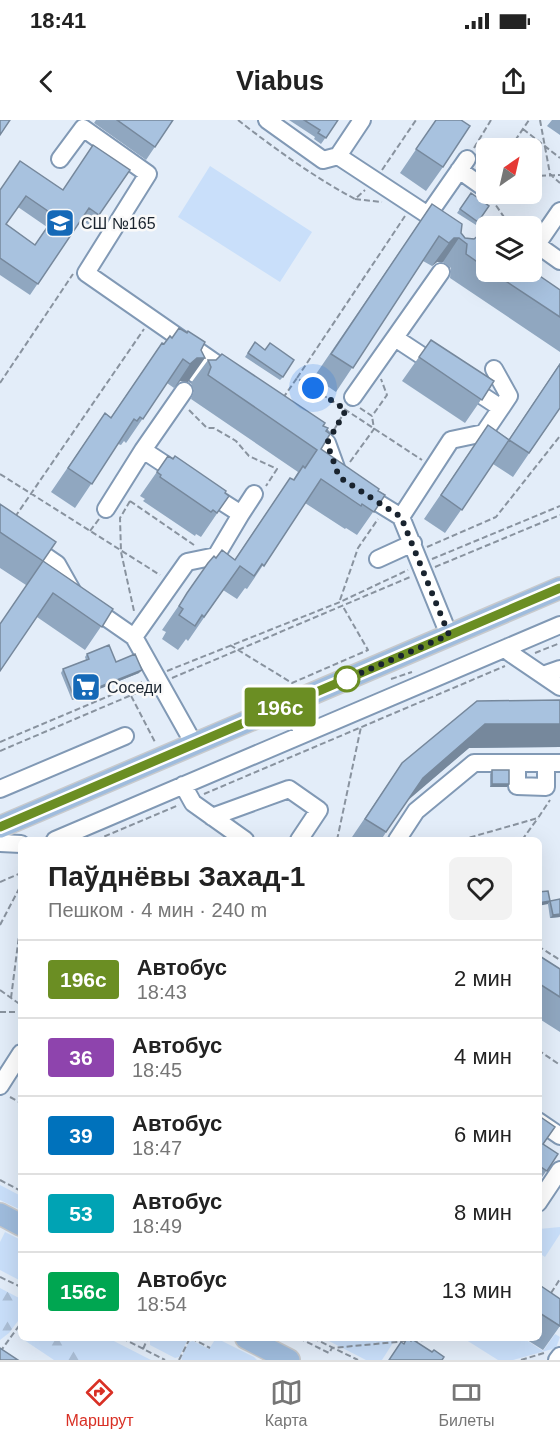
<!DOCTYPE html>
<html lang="ru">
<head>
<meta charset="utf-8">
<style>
  :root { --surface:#fff; --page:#f2f2f2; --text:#222; --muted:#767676; --line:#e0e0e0; --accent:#d93025 }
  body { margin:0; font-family:Helvetica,sans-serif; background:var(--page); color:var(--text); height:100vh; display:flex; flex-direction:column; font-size:22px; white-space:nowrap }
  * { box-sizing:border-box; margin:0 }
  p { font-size:20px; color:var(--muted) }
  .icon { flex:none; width:33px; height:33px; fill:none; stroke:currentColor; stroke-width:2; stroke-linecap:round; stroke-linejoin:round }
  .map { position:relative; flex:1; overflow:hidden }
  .details { position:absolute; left:18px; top:717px; width:524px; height:504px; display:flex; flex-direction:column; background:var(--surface); border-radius:9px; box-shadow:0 6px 24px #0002 }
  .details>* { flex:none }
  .badge { padding:0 12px; border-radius:4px; font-size:21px; line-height:39px }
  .needle { width:39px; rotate:34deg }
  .tools { position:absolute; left:476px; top:18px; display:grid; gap:12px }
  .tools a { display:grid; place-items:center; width:66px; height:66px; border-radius:9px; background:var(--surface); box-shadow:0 6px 24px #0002; font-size:30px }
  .you { position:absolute; width:30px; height:30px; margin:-15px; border:4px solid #fff; border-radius:50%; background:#1a73e8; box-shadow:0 0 0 9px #1a73e833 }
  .map>.badge { position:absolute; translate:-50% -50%; box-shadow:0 0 0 3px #fff }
  .round { display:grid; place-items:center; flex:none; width:63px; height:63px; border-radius:9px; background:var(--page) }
  .overview { display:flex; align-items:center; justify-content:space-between; height:102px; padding:0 30px }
  h1 { font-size:28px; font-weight:700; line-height:45px }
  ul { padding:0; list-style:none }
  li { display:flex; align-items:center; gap:18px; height:78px; padding:0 30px; border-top:2px solid var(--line) }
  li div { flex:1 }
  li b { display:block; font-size:22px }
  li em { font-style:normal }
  li .badge { min-width:66px; font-weight:700; text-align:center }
  .status { display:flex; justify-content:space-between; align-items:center; height:42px; padding:0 30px; background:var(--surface); direction:ltr }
  .status svg { height:16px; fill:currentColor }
  header { display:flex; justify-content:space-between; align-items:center; height:78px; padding:0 30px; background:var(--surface); font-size:27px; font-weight:700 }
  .tab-bar { display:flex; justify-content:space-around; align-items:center; height:84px; border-top:2px solid var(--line); background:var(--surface); font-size:16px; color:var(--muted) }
  .tab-bar a { display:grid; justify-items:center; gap:3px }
  .tab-bar .on { color:var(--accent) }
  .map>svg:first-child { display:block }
</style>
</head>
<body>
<div class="status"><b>18:41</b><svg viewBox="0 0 49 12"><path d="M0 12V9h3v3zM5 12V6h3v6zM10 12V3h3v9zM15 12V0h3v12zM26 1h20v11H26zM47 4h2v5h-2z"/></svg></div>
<header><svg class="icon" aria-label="back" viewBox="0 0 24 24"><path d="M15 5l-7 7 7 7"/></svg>Viabus<svg class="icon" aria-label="share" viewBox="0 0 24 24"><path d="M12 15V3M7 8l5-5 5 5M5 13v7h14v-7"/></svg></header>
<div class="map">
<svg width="560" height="1240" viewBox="0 0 560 1240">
  <defs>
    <pattern id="forest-firs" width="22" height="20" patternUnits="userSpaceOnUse" patternTransform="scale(1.5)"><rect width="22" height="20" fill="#c9dffa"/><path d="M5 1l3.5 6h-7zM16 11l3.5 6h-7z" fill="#acbfd7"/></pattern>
  </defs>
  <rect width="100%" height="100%" fill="#e3edf9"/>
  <path fill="#c9dffa" d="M210,46L312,112L280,162L178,97Z
    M0,1065L21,1076V1090L0,1080Z
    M560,1107V1114L545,1137L539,1133V1109Z
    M5,1112L21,1120V1128L18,1133L21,1135V1161L0,1150V1122Z
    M555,1214L560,1217L556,1228L513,1240H498L463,1218H523L543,1231Z
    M21,1218H108L151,1240H54Z
    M150,1218H186L187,1221L179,1237L175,1238L150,1225Z
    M216,1218L254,1237L257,1240H182L181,1238L189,1222L193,1221L209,1229Z
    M323,1218H411L408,1221L404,1219L401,1221L396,1218L382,1240H366Z"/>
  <path fill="url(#forest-firs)" d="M0,1168L21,1179V1197L9,1213L0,1220Z
    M25,1218C52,1218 79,1219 98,1240H57L47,1230Z"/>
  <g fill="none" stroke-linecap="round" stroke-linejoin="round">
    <g stroke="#8199b5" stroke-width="20">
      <path id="minor" d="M267,0L323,40L338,36L362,0
        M338,36L443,105
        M60,39L83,8L148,54L86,153L227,251
        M459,50L483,67
        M428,95L467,39
        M536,124L560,141
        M531,133L560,91
        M395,218L439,247
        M494,249L509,276L501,288
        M195,254L206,237
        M353,277L441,152
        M311,307L327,323L339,356
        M181,355L143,330L184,271
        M362,373L401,397L449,515
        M106,389L143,330
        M241,394L254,374
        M401,397L451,320L484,313L501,288L466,265
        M0,405L57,444L75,476L134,517L194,624
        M378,439L413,423
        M134,517L187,442L216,436L241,394L205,371
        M508,527L510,533L560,567
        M543,555L560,549
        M290,583L303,614
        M517,643V666L546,667V643
        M183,665L193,683L245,720
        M0,669L125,616
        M212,697L289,669L319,690L299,720
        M55,720L560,505
        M397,720L416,691L474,643H560
        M0,723L21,724
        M0,966L21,933
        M538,1001L560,1016
        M538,1083L560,1050
        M557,1240L560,1236"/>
    </g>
    <g stroke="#c8cacd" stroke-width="24">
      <path id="major" d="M0,707L560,468
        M0,1094L21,1105
        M246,1218L289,1240"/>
    </g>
    <path stroke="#89939f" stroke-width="2" stroke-dasharray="6 3" stroke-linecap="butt" d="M238,0C275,29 314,57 355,79L365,70
      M540,0L550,54L560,63
      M523,9L560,38
      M474,28L491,0
      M510,28L529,0
      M382,50L416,0
      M531,56L560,55
      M491,78L510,106
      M355,79L382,82
      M297,258L405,96
      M0,263L73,154
      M283,278L297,258L422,340
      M360,288L372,296L387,275L381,259
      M189,290L207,308H214L236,321L249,336L277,349L266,366
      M334,310L346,289
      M350,342L374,309L372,296
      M0,354L160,455
      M130,381L120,398L121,432L134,491
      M130,381L194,425
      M15,397L144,209
      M90,411L99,399
      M427,427L496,397L560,316
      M432,439L560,386
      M435,447L560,395
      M340,480L358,428L378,399
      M230,525L292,563L368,530L342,485
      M535,533L560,523
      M167,551L340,482L408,450
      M172,558L410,457
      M391,559L412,552
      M127,568L156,624
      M0,622L142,562
      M0,631L148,568
      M204,674L505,546
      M96,720L179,685
      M337,720L361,607
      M461,720L538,698L550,680
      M522,720L538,698
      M0,762L21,753
      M0,805L21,765
      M538,826L560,840
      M0,870L21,885
      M11,878L21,800
      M0,892H21
      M538,930L560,945
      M10,977L21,983
      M0,1060L21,1071
      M19,1132L21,1133
      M0,1157L21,1167
      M551,1173L560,1159
      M122,1218L165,1240
      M191,1218L210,1228
      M299,1218L329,1233L332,1228L407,1221
      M313,1218L358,1240
      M412,1221L436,1219
      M143,1229L148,1218
      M0,1232L21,1203
      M179,1240L190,1218
      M521,1240L544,1233"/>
    <use href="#minor" stroke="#fff" stroke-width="16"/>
    <use href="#major" stroke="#9fbcdd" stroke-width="21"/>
  </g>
  <path fill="#90a7c0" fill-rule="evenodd" d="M96,0H173L146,40L94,3Z
    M289,0H338L321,24L314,19L315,17Z
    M436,0L443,47L426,71L400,53Z
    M552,0H560V15L547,6Z
    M130,50L91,106L81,100L30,175L0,155V69L63,70ZM18,87L47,107L35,125L6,104Z
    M471,73L489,86L476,105L457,93Z
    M432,84L465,118L486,120V152H531L560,170V232L450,158L451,148L443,142H437L432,146L423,141L336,272L314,257Z
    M187,213L205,222L188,262L180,261L174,268L167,263L126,323L124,321L121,325L118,324L75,388L51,372L105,293L111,297L162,223L164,224L172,218Z
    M431,220L494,261L465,303L402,261Z
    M255,222L283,257L280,260L245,237Z
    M208,240L323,306L326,311L321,329L385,375L357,415L346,408L345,409L305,383L247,469L245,468L237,479L223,470L188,521L186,519L178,530L162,519L166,512L162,510L208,443L216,438L235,439L290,358L293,360L298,352L191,279L194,271L191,263Z
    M560,243V288L513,357L493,344L445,413L424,399L488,305L509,319Z
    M168,336L229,376L201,417L196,414L195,416L143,381L145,379L140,376Z
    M0,384L43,441L113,489L85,530L37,497L26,465L0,448Z
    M87,534L116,542L139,553L72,580L61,553L63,549L86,540L85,537Z
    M560,580V627L469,628L407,680L381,720H350L402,643Z
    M492,650L507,667H490V654Z
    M550,781L560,797L550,798L548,784Z
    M538,835L560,849V912L538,898Z
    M538,1004L543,1024L558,1034L538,1063Z
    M538,1164L560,1206L543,1230L524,1218H538Z"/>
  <path fill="#76889c" d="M454,118H459L443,142H437L432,146L449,123Z
    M197,238H205L188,262L180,261L174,268L190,244Z
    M142,550L139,553L72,580L74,577Z
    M485,604H560V627L469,628L406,682L423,658Z
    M492,664H509L507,667H490Z
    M550,781L548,784L538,786V783Z
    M560,794V797L550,798L553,795Z"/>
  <path fill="#a8c2df" stroke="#76889c" stroke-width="1.5" fill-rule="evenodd" d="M0,0H10L0,15Z
    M117,0H173L155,27Z
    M304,0H338L326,18L318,13L320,10Z
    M436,0H461L470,6L443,47L416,29Z
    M93,25L130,50L99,95L89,88L38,164L0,138V70L20,41L63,70ZM26,76L55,96L35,125L6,104Z
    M471,73L489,86L478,102L460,89Z
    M432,84L462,104L461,113L465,118L474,119L479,115L486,120V148L466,134L467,124L459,118H454L449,123L439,116L353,248L331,234Z
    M531,150L560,170V197L492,152H531Z
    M179,208L187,213L188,211L205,222L201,230L205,238H197L190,244L183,239L143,299L140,297L137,301L134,299L92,364L68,348L105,293L111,298L162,223L164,224L170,216L172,218Z
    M431,220L494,261L482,280L419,237Z
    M255,222L265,230L270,223L294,240L283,257L248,233Z
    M222,234L325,303L323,306L328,308L326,311L330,314L321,329L379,369L378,371L385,375L374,392L362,384L361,386L321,359L264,446L262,444L254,456L240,446L204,497L202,495L195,506L179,495L183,489L179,486L187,473L208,443L214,436L216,438L222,430L235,440L290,358L294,360L303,346L305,348L317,330L208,255L211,247L208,240H216Z
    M560,244V288L529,333L509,320Z
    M488,305L509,320L462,390L441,375Z
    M168,336L173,339L175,336L226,371L225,373L229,376L217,393L213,390L211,392L160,357L161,355L157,352Z
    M0,384L56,422L43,441L0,412Z
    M43,441L113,489L102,507L53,473L0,551V504Z
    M109,525L116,542L135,534L142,550L74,577L63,549L89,539L87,534Z
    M560,580V604H485L423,658L386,712L365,699L402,643L477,581Z
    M492,650H509V664H492Z
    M548,771L550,781L538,783V772Z
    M560,779V794L553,795L550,781Z
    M538,835L560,849V877L538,863Z
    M542,998L555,1007L543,1024L558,1034L547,1051L538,1045V1004Z
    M538,1164L560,1179V1206L538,1192Z
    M407,1218L411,1221L412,1219L432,1232L434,1230L444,1237L442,1240H389L401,1222L404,1224Z
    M0,1228L18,1240H0Z"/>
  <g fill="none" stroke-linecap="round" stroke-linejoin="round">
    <g stroke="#fff" stroke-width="14">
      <path id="line" d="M0,707L560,468"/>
    </g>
    <use href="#line" stroke="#6b8e23" stroke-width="9"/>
    <path stroke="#19232e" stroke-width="6" stroke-dasharray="0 10.8" d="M313,268L346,290L327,323L339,357L401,397L449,515L347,559"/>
  </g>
  <defs>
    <g id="school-square" transform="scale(1.5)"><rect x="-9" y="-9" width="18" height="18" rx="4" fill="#1569b7" stroke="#f9f9f9"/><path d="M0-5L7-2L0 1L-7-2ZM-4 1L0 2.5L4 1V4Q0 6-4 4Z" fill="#fff"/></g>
    <g id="supermarket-square" transform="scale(1.5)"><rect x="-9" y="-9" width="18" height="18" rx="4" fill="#1569b7" stroke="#f9f9f9"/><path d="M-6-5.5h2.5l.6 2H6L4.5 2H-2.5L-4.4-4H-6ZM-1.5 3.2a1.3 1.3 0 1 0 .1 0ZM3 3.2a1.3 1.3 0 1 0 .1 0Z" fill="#fff"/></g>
  </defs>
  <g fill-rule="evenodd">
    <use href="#school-square" x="60" y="103"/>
    <use href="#supermarket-square" x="86" y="567"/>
  </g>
  <circle fill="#fff" stroke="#6b8e23" stroke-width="3" cx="347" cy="559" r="12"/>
  <g text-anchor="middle" stroke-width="5" stroke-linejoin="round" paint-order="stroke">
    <g font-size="16" fill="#19232e" stroke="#f9f9f9" text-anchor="start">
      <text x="81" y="109">СШ №165</text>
      <text x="107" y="573">Соседи</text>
    </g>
  </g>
</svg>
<div class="tools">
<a><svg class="needle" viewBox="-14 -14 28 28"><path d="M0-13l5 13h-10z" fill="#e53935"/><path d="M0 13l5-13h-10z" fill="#767676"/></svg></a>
<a><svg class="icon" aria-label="layers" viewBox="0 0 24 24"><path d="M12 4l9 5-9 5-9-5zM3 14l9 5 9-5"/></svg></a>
</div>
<div class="you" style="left:313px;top:268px"></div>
<b class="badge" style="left:280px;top:587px;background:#6b8e23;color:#fff">196с</b>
<section class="details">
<div class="overview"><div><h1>Паўднёвы Захад-1</h1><p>Пешком · 4 мин · 240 m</p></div><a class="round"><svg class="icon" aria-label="heart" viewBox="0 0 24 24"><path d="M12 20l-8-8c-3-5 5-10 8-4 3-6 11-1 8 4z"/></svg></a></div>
<ul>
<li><span class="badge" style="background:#6b8e23;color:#fff">196с</span><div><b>Автобус</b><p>18:43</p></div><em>2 мин</em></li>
<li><span class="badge" style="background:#8e44ad;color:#fff">36</span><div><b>Автобус</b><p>18:45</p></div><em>4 мин</em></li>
<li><span class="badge" style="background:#0072bc;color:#fff">39</span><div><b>Автобус</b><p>18:47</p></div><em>6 мин</em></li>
<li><span class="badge" style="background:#00a3b4;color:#fff">53</span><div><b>Автобус</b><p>18:49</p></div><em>8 мин</em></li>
<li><span class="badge" style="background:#00a651;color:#fff">156с</span><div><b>Автобус</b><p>18:54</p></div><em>13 мин</em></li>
</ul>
</section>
</div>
<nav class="tab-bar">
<a class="on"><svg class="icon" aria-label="directions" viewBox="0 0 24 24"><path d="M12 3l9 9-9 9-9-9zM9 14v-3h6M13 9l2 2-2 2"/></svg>Маршрут</a>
<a><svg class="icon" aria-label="map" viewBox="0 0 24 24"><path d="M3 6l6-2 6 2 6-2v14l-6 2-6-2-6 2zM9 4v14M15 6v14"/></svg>Карта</a>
<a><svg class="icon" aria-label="tickets" viewBox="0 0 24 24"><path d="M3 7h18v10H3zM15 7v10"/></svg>Билеты</a>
</nav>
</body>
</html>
